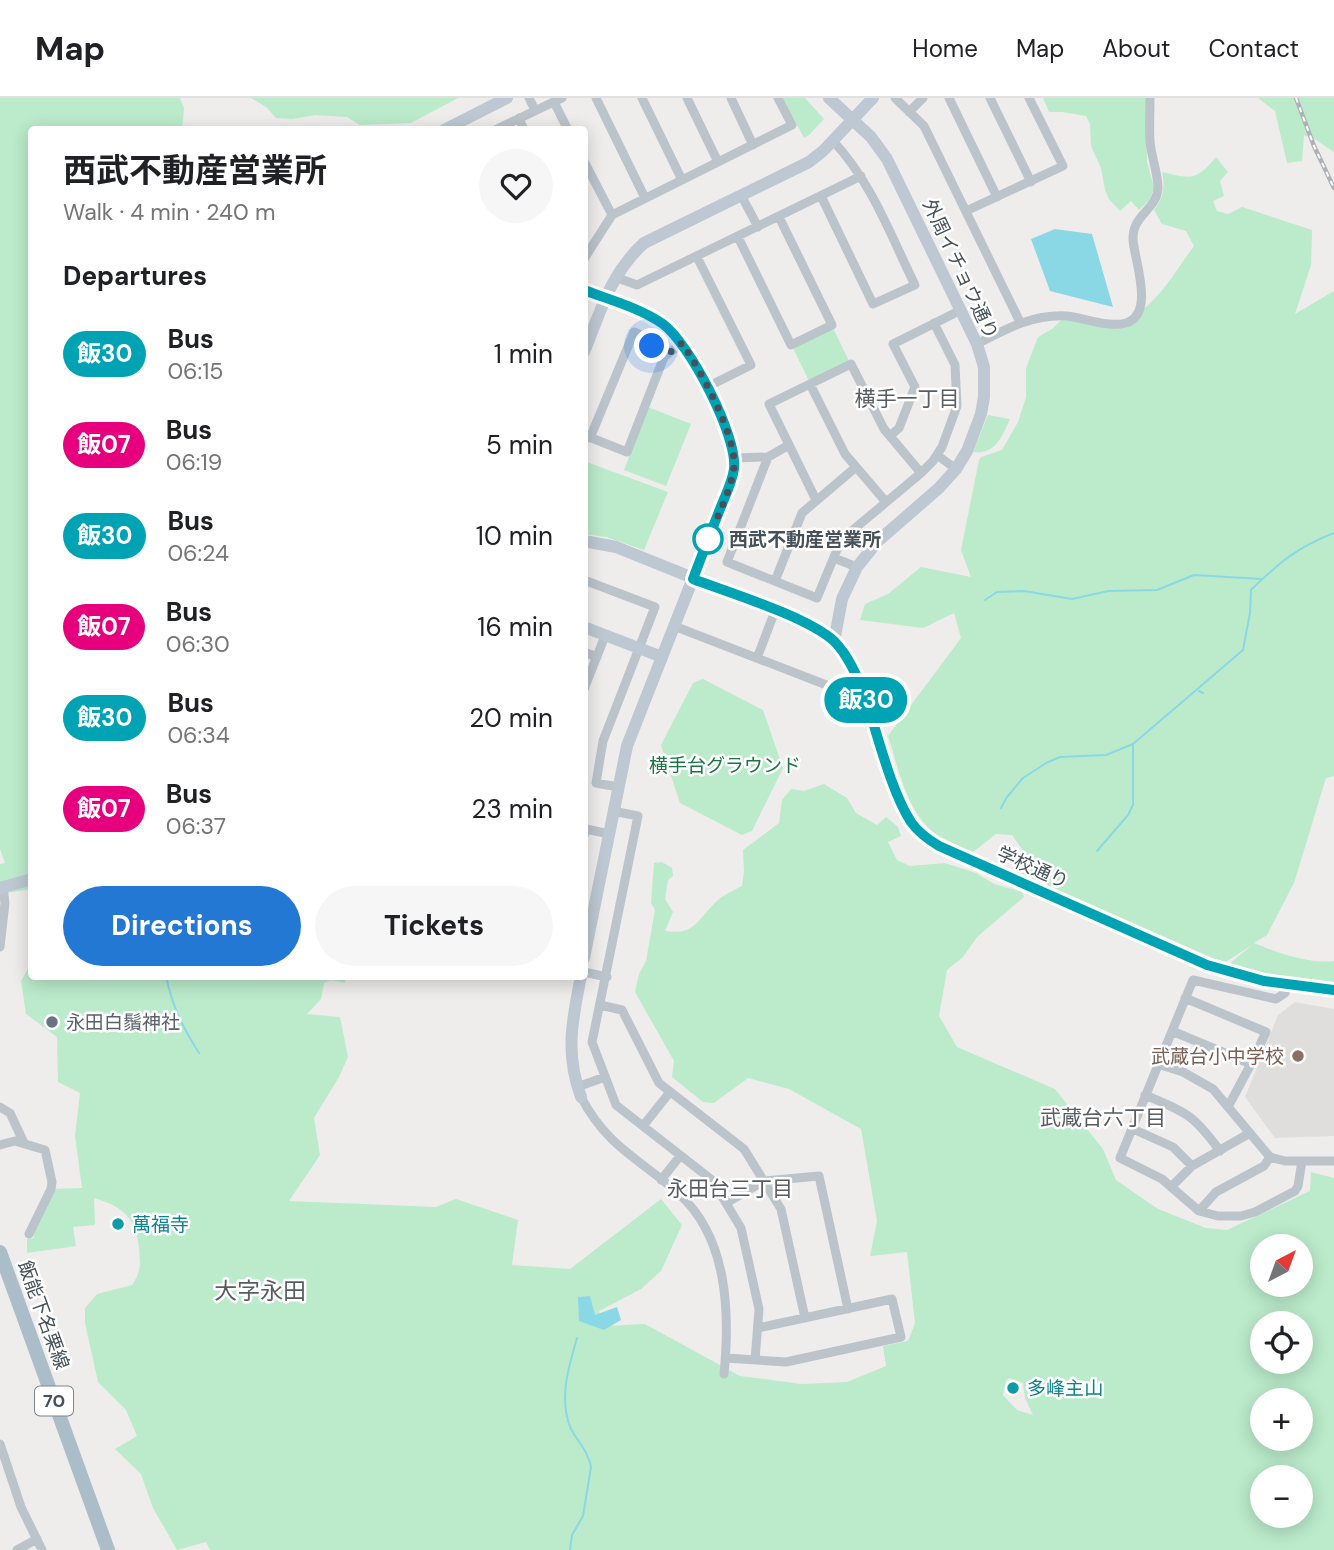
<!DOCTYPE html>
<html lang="en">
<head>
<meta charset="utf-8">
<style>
  :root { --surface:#fff; --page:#f6f6f6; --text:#202124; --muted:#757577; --line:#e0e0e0; --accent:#2278d3 }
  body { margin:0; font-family:"DM Sans","Noto Sans JP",sans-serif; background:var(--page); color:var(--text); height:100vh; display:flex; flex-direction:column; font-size:26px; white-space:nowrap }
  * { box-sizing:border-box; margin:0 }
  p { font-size:23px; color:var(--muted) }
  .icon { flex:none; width:38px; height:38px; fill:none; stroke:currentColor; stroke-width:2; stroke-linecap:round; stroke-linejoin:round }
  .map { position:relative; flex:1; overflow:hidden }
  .panel { position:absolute; left:28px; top:28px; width:560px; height:854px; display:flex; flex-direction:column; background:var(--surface); border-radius:7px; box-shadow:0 4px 18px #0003 }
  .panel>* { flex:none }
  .badge { padding:0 14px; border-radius:23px; font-size:24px; line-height:46px }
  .needle { width:46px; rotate:41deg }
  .controls { position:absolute; left:1250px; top:1136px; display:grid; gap:14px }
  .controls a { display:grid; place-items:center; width:63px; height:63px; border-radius:50%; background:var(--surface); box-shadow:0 4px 18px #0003; font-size:35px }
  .you { position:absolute; width:35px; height:35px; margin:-18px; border:5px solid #fff; border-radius:50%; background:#1a73e8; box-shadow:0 0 0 10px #1a73e833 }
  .map>.badge { position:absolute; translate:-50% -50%; box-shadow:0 0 0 4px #fff }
  h2 { padding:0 35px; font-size:26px; line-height:63px }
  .round { display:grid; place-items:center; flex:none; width:74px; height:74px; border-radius:37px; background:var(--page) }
  .overview { display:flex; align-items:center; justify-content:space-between; height:119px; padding:0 35px }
  h1 { font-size:33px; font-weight:700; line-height:52px }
  .action { display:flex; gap:14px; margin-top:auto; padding:14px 35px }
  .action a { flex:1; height:80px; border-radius:42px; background:var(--accent); color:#fff; font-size:28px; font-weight:700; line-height:80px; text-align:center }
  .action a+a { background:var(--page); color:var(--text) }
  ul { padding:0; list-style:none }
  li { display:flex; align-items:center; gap:21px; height:91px; padding:0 35px }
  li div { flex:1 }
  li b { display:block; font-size:26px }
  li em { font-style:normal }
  li .badge { min-width:77px; font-weight:700; text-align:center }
  header { display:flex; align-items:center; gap:42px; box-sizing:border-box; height:98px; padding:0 35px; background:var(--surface); border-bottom:2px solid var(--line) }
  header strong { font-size:33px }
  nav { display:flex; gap:38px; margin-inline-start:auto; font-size:24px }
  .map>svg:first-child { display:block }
</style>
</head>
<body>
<header>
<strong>Map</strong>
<nav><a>Home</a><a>Map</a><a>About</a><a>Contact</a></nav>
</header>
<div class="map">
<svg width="1334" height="1452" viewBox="0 0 1334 1452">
  <rect width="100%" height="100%" fill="#efecec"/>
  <path fill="#e0dddd" d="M1295,904L1334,911V1038L1275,1040L1245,999L1278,917Z"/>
  <path fill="#bbebcb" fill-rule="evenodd" d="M0,0H180L184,10L182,31L32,32V791L0,796V766L5,765L0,751Z
    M251,0H458L411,25L360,27L347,19L315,17L292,21L276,20L266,9Z
    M783,0H805L824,21L809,37L804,40Z
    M1043,0H1146L1147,64L1154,89L1150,101L1139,112L1131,103L1120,113L1109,101L1105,92L1101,70L1091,48L1090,26L1086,18L1062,14H1049Z
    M1258,0H1334V54L1316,42L1304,37L1302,63L1287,65L1275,13Z
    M1216,59L1228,74L1220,83L1224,98L1213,103L1217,113L1228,116L1242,109L1312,132L1311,167L1295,216L1334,193V678L1326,680L1294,785L1267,837L1254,845C1278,855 1308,866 1334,863V885L1251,873L1228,867L1252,847L1224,865L1020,775L1024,754L1012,737L996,736L973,754C962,749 950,744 939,738C907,718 899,671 888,638L961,540L954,515L923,530L860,522L865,506L888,496L921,469L971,479L961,452L979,362L981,359L1002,352L1018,324L1026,299V270L1038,239L1052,231L1065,218C1079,220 1100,227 1114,225C1152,218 1172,177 1194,148L1186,133L1162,126L1154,112C1164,99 1165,90 1162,74C1190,81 1197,83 1216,59Z
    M833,230L849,263L809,283L793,250Z
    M648,309L691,326L666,388L624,372Z
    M988,317L1010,321C1002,339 995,357 973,354Z
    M584,363L668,394L644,452L606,439L585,436Z
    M703,581L763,612L783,670L752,733L742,737L680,705L661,647L693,585Z
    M824,686L847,700L856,715L877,727L886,719L898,729L901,738L888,744L897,762L910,768L945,765L976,775L994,786L1022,794L1024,799L977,839L963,859L947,872L939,918L957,949L1055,991L1103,1051L1116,1082L1158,1111L1206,1130L1227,1132L1310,1093L1311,1074L1334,1080V1452H210L206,1444L177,1452L153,1410L141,1376L115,1351L137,1338L126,1312L98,1284L85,1225V1210L97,1196L132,1187C142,1172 140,1167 139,1150C136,1119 122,1108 94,1100L95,1127L73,1129L76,1148L27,1155V1141L34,1140L33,1131L52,1091L82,1090L75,1038L80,995L58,984L57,939L26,916L21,883L31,865L32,878L346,879L345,885L331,882L324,885L321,901L307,916L340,919L348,959L339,979L314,1020L320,1057L289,1103L436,1109L456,1101L518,1122L512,1167L570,1171L661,1101L682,1127L661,1173L641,1191L599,1213L604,1228L645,1226L740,1278L802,1286L847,1284L886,1268L883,1248L908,1243L915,1225L907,1154L870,1158L877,1123L861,1031L789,991L748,980L714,1005L703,1004L672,979L674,963L635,894L639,876L646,863L655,812L651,805L654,765L662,764L672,770L673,778L668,782L665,801L673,814L665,833C696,838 698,820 717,803C723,797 734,792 742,788L744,773L743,752L779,725L782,702L791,691L804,693ZM1262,1148H1300V1186H1262ZM1262,1225H1300V1264H1262ZM1009,1280L1023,1285L1025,1300L1033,1317L1017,1312L1003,1297L1006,1283ZM1262,1302H1300V1340H1262ZM1262,1379H1300V1418H1262Z"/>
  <path fill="#8ad8e6" d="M1055,131L1092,136L1113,209L1050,193L1031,141Z
    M590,1198L595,1217L617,1209L621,1222L604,1232L579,1223L578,1199Z"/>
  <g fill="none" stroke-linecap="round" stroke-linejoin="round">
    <path stroke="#8ad8e6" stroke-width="2" d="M985,502L997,494L1024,493L1072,501L1108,493L1157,492L1194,477L1262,481
      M1199,593L1203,595
      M1001,710L1007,699L1023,680L1046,665L1060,659L1106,657L1133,646L1243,552L1250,515L1251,492C1280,464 1296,450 1334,435
      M1097,753L1128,717L1133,707V647
      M166,878C172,908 183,930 199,955
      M570,1452L572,1437L583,1418L591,1369C589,1355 578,1344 571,1331C558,1302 569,1268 577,1240"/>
    <path stroke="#bbc4cb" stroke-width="9" d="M529,0L535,12
      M596,0L645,100
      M642,0L682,82
      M687,0L718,64
      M731,0L753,47
      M895,0L924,28L1020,224
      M949,0L997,99
      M990,0L1031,84
      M554,4L568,32
      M909,14L923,0
      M519,20L524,32
      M495,32L562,0
      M584,63L612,117
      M741,97L758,129
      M821,98L873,206L915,187C891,138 871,83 833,43
      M966,113L1063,68L1029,0
      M738,139L791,247L832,227L779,119
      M697,159L751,267L707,289
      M584,161L612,117L792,27L778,0
      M615,179L637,187L861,78
      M977,246C1006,231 1033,216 1067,218C1085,220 1109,230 1126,225C1155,216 1135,164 1133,142C1132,116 1157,112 1158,90C1158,75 1151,58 1150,43C1149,29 1150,14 1150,0
      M810,286L845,356L886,404
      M584,337L627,354L664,259L682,245
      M890,338L899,330L915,289L893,246L961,212
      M590,340L634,234L641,237L664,259
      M937,357L956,371
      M768,359L727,464L817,500L841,442L921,375L933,363L942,349L957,308L955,267L934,225
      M735,360L768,359L789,347
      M816,402L769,306L851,266L884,331L921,375
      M834,460L857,469
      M584,482L655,509L603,643L596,685L618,689
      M775,483L802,415L856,369
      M674,528L842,593L860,585
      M584,554L597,559
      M757,560L775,513
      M584,591L605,538
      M613,713L638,718L592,944L616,1007L712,1082L741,1130L759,1211L755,1262
      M584,738L586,731L609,736
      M0,849L5,805L3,789
      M584,874L607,879
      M1288,886L1285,895L1276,901L1193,882L1120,1060L1162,1081L1199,1113L1218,1118H1241L1255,1114L1295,1093L1298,1088L1302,1063
      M1185,900L1266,934L1251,966L1229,1007
      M600,907L622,912L659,985L744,1051L781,1111L805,1220
      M1172,933L1251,966
      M1158,966L1183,974L1213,991L1270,1059L1285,1063H1334
      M577,989L605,979
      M1145,997C1187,1015 1193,1016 1220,1053
      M581,999C608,1050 639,1060 679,1096C728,1140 730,1215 724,1276
      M0,1009L10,1015L24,1045
      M643,1028L670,994
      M1133,1031L1173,1049L1192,1068
      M0,1047L15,1043L45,1052L52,1084L51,1091L29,1136
      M661,1082L680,1058
      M1171,1089L1192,1068L1250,1035
      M726,1105L764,1083L819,1078L848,1211
      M1199,1113L1216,1094L1264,1068L1270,1059
      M726,1260L786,1264L901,1239L892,1201L758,1230
      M0,1346L21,1409L42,1452
      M17,1452L37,1441"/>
    <path stroke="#bdc8d2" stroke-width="12" d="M829,0L871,39L887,61L977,246L984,269V299L981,316L967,353L956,371L939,390L878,443L857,469L842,501L834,544
      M444,32L507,0
      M584,192C611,202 641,210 664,227C689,246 728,322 734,354C735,363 734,372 732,381L627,648L584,860
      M584,254C601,213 610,176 644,145L809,64L823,53L873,0
      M584,443L616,449L775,513L817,532L834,544L849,563L860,585L899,699L912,725L931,744L1207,867L1264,883L1334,892
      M584,529L662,559
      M0,790L32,781
      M581,878C572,923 565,955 581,999"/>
    <path stroke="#acbdca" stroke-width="14" d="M0,1154L108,1452"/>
    <g stroke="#aeb2b6" stroke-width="4.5">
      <path id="rail" d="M1296,0L1314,48L1334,90"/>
    </g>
    <use href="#rail" stroke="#fff" stroke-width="2" stroke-dasharray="5" stroke-linecap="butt"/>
  </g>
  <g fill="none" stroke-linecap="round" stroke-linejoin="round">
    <g stroke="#fff" stroke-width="16">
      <path id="line" d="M584,192C610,202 640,210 663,226C689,245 738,338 734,371C732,385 725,398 720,411C711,434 702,457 693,481C730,495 806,518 834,543C849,558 858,580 865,599C878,637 890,691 911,724C918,734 929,742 939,748L1207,867L1264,883L1334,892"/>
    </g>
    <use href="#line" stroke="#00a3b4" stroke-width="10"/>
    <path stroke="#455058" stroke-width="7" stroke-dasharray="0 12.6" d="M652,248L664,259L682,245C700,271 737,339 734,369C731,393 717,419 708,441"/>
  </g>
  <circle fill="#fff" stroke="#00a3b4" stroke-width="3.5" cx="708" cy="441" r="14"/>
  <circle fill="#6b7280" stroke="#fff" stroke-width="2.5" cx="52" cy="924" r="7"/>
  <circle fill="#8d6e63" stroke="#fff" stroke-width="2.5" cx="1298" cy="958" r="7"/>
  <g fill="#0f9aa8" stroke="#fff" stroke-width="2.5">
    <circle cx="118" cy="1126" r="7"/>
    <circle cx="1013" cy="1290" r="7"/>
  </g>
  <g text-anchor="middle" stroke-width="5" stroke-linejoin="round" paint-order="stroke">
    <rect fill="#fff" stroke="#7d848a" stroke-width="2" x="35" y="1288.5" width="38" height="29" rx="5"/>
    <g font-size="18" font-weight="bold" fill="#455058">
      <text x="54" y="1309">70</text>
    </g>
    <g font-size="19" fill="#455058" stroke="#fff">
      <text transform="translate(961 171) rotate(65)" y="7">外周イチョウ通り</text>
      <text transform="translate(1033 769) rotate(24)" y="7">学校通り</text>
      <text transform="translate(44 1217) rotate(70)" y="7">飯能下名栗線</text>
    </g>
    <g font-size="19" font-weight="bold" fill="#455058" stroke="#fff" text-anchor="start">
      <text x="729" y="448">西武不動産営業所</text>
    </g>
    <g font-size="19" fill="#1b7543" stroke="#fff">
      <text x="725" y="674">横手台グラウンド</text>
    </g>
    <g font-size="19" fill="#5b616d" stroke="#fff" text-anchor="start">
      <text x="66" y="931">永田白鬚神社</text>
    </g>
    <g font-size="19" fill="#785e54" stroke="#fff" text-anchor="end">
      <text x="1284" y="965">武蔵台小中学校</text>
    </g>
    <g font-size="19" fill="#0d838f" stroke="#fff" text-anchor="start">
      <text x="132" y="1133">萬福寺</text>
      <text x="1027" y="1297">多峰主山</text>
    </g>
    <g font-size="21" fill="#595d60" stroke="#fff">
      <text x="907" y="308">横手一丁目</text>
      <text x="1103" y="1027">武蔵台六丁目</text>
      <text x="730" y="1098">永田台三丁目</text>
    </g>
    <g font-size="23" fill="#595d60" stroke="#fff">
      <text x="260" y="1201">大字永田</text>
    </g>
  </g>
</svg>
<div class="controls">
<a><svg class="needle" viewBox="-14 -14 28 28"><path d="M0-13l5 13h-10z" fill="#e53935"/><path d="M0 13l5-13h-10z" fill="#757577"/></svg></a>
<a><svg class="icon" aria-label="locate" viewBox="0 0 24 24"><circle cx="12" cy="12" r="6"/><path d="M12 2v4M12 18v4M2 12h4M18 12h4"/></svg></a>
<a>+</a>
<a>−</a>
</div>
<div class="you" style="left:652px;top:248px"></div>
<b class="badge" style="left:866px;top:602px;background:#00a3b4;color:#fff">飯30</b>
<section class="panel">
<div class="overview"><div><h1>西武不動産営業所</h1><p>Walk · 4 min · 240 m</p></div><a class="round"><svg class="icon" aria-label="heart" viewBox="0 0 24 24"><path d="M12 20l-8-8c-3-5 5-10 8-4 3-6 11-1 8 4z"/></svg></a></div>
<h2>Departures</h2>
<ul>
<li><span class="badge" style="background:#00a3b4;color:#fff">飯30</span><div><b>Bus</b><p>06:15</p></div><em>1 min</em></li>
<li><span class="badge" style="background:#e6007e;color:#fff">飯07</span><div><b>Bus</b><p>06:19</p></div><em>5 min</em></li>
<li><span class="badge" style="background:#00a3b4;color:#fff">飯30</span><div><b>Bus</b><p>06:24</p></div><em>10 min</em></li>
<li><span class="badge" style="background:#e6007e;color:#fff">飯07</span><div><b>Bus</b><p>06:30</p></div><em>16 min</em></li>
<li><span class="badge" style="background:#00a3b4;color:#fff">飯30</span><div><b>Bus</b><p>06:34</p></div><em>20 min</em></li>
<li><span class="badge" style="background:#e6007e;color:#fff">飯07</span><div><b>Bus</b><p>06:37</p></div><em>23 min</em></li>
</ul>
<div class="action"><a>Directions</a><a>Tickets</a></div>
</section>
</div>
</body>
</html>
